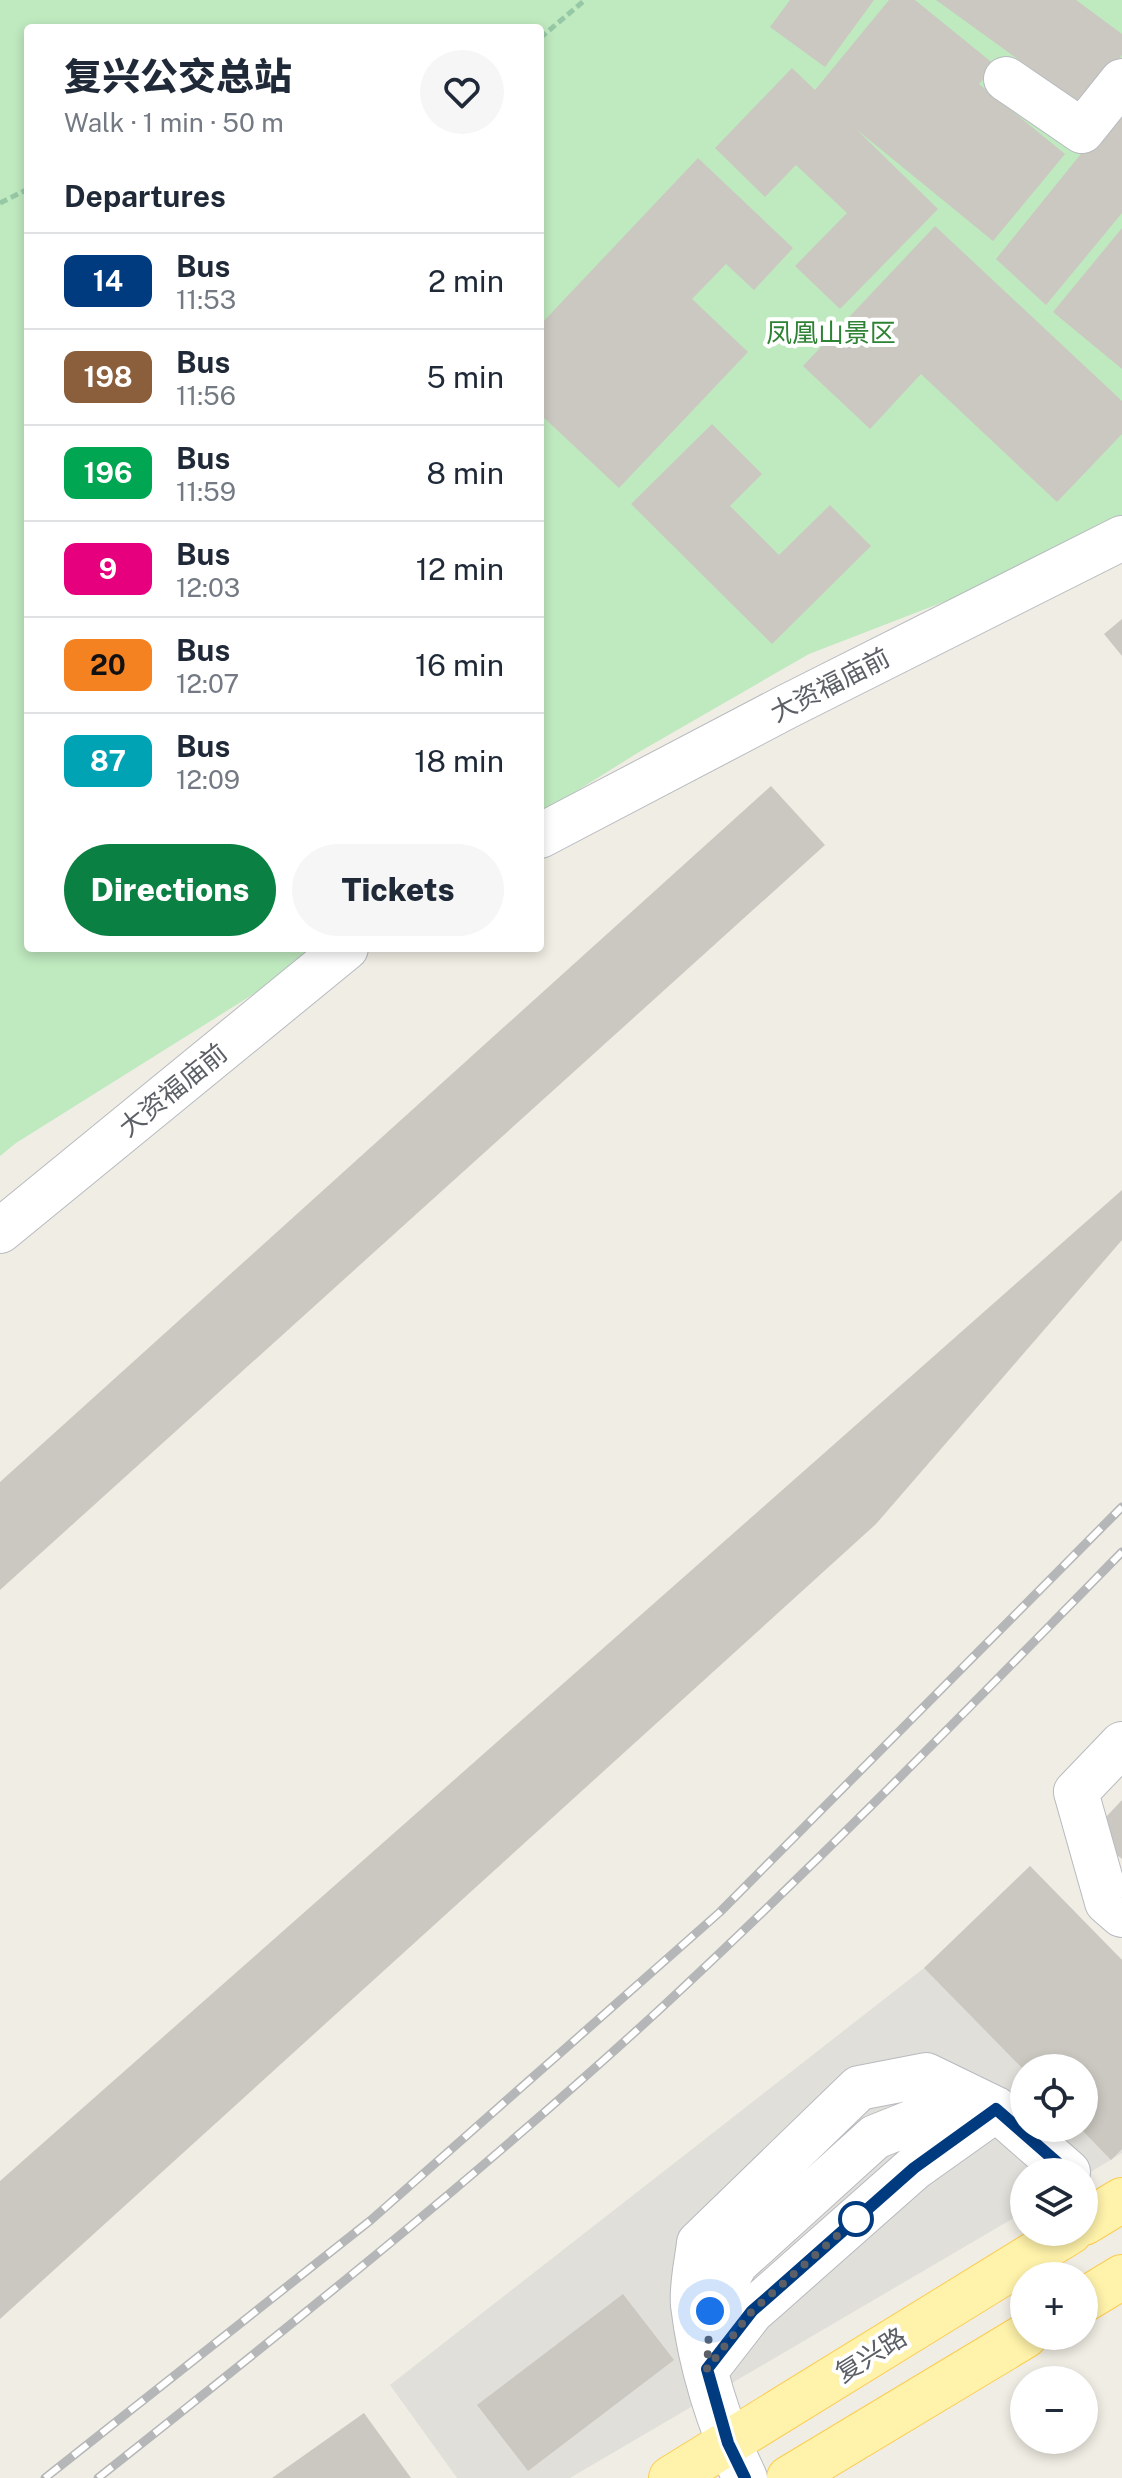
<!DOCTYPE html>
<html lang="en">
<head>
<meta charset="utf-8">
<style>
  :root { --surface:#fff; --page:#f6f6f7; --text:#1f2937; --muted:#747a83; --line:#e0e1e3; --accent:#0b8043 }
  body { margin:0; font-family:"Public Sans","Noto Sans SC",sans-serif; background:var(--page); color:var(--text); height:100vh; display:flex; flex-direction:column; font-size:30px; white-space:nowrap }
  * { box-sizing:border-box; margin:0 }
  p { font-size:26px; color:var(--muted) }
  .icon { flex:none; width:44px; height:44px; fill:none; stroke:currentColor; stroke-width:2; stroke-linecap:round; stroke-linejoin:round }
  .map { position:relative; flex:1; overflow:hidden }
  .drawer { position:absolute; left:24px; top:24px; width:520px; height:928px; display:flex; flex-direction:column; background:var(--surface); border-radius:8px; box-shadow:0 4px 12px #0003 }
  .drawer>* { flex:none }
  .badge { padding:0 16px; border-radius:12px; font-size:28px; line-height:52px }
  .fabs { position:absolute; left:1010px; top:2054px; display:grid; gap:16px }
  .fabs a { display:grid; place-items:center; width:88px; height:88px; border-radius:50%; background:var(--surface); box-shadow:0 4px 12px #0003; font-size:40px }
  .you { position:absolute; width:40px; height:40px; margin:-20px; border:6px solid #fff; border-radius:50%; background:#1a73e8; box-shadow:0 0 0 12px #1a73e833 }
  .map>.badge { position:absolute; translate:-50% -50%; box-shadow:0 0 0 4px #fff }
  h2 { padding:0 40px; font-size:30px; line-height:72px }
  .round { display:grid; place-items:center; flex:none; width:84px; height:84px; border-radius:42px; background:var(--page) }
  .overview { display:flex; align-items:center; justify-content:space-between; height:136px; padding:0 40px }
  h1 { font-size:38px; font-weight:800; line-height:60px }
  .action { display:flex; gap:16px; margin-top:auto; padding:16px 40px }
  .action a { flex:1; height:92px; border-radius:48px; background:var(--accent); color:#fff; font-size:32px; font-weight:800; line-height:92px; text-align:center }
  .action a+a { background:var(--page); color:var(--text) }
  ul { padding:0; list-style:none }
  li { display:flex; align-items:center; gap:24px; height:96px; padding:0 40px; border-top:2px solid var(--line) }
  li div { flex:1 }
  li b { display:block; font-size:30px }
  li em { font-style:normal }
  li .badge { min-width:88px; font-weight:700; text-align:center }
  .map>svg:first-child { display:block }
</style>
</head>
<body>
<div class="map">
<svg width="1122" height="2478" viewBox="0 0 1122 2478">
  <rect width="100%" height="100%" fill="#f0ede4"/>
  <path fill="#e0dfd9" fill-rule="evenodd" d="M1030,1866L1122,1960V2153L1084,2176V2172H1024V2212L570,2478H457L390,2385L924,1968ZM1024,2068H1084V2128H1024Z"/>
  <path fill="#bfe9bf" d="M0,0H1122V533L809,654L639,752L540,814V28H28V948H327L16,1143L0,1156Z"/>
  <path fill="#cbc8c1" d="M790,0H874L825,67L770,27Z
    M889,0H915L995,65L979,84L1065,154L993,241L856,129L938,209L840,309L795,266L847,213L796,165L765,197L715,148L792,68L815,90Z
    M936,0H1076L1122,34V55L1084,107Z
    M1122,103V213L1046,305L996,259Z
    M698,158L793,248L754,290L726,264L692,299L748,352L619,488L540,414V325Z
    M935,226L1122,401V434L1057,502L921,374L870,429L803,366Z
    M1122,228V369L1053,312Z
    M712,424L762,474L730,506L779,555L830,505L871,546L772,644L631,504Z
    M1122,619V656L1104,634Z
    M771,786L825,845L0,1590V1482Z
    M1122,1190V1240L876,1524L0,2319V2181Z
    M1122,1800V1859L1090,1834Z
    M1030,1866L1122,1960V2149L1111,2160L1080,2128H1084V2068H1024V2070L924,1968Z
    M623,2294L674,2360L528,2471L477,2405Z
    M364,2413L411,2478H272Z"/>
  <g fill="none" stroke-linecap="round" stroke-linejoin="round">
    <g stroke="#b7babf" stroke-width="46">
      <path id="minor" d="M1006,79L1082,131L1122,81
        M540,836L788,706L1122,538
        M0,1231L346,948
        M1122,1744L1076,1792L1107,1902L1122,1915
        M709,2337L710,2311L736,2263L875,2137L925,2117L996,2109
        M707,2369L752,2311L767,2298L914,2168L994,2111
        M745,2478C719,2426 700,2364 693,2305C691,2286 697,2262 699,2243L859,2088L926,2075L996,2109L1068,2172"/>
    </g>
    <g stroke="#fbcd52" stroke-width="46">
      <path id="major" d="M1084,2223L1122,2200
        M1084,2300L1122,2277
        M671,2478L1070,2232
        M789,2478L1025,2336"/>
    </g>
    <path stroke="#96c8a5" stroke-width="5" stroke-dasharray="8 4" stroke-linecap="butt" d="M540,38L585,0
      M0,203L28,189"/>
    <use href="#minor" stroke="#fff" stroke-width="44"/>
    <use href="#major" stroke="#fff2aa" stroke-width="44"/>
    <g stroke="#b5b6b7" stroke-width="9">
      <path id="rail" d="M45,2478L371,2220L720,1912L1122,1507
        M98,2478C289,2327 479,2175 658,2011C818,1863 970,1707 1122,1552"/>
    </g>
    <use href="#rail" stroke="#fff" stroke-width="6" stroke-dasharray="18" stroke-linecap="butt"/>
  </g>
  <g fill="none" stroke-linecap="round" stroke-linejoin="round">
    <g stroke="#fff" stroke-width="18">
      <path id="line" d="M745,2478L728,2443L707,2369L752,2311L767,2298L914,2168L996,2109L1068,2172"/>
    </g>
    <use href="#line" stroke="#003b80" stroke-width="12"/>
    <path stroke="#5c6066" stroke-width="8" stroke-dasharray="0 14.4" d="M710,2311L707,2369L752,2311L856,2219"/>
  </g>
  <circle fill="#fff" stroke="#003b80" stroke-width="4" cx="856" cy="2219" r="16"/>
  <g text-anchor="middle" stroke-width="8" stroke-linejoin="round" paint-order="stroke">
    <g font-size="26" fill="#2e8233" stroke="#fff">
      <text x="831" y="342">凤凰山景区</text>
    </g>
    <g font-size="26" fill="#5c6066" stroke="#fff">
      <text transform="translate(830 685) rotate(-27)" y="9">大资福庙前</text>
      <text transform="translate(173 1090) rotate(-39)" y="9">大资福庙前</text>
      <text transform="translate(871 2355) rotate(-32)" y="9">复兴路</text>
    </g>
  </g>
</svg>
<div class="fabs">
<a><svg class="icon" aria-label="locate" viewBox="0 0 24 24"><circle cx="12" cy="12" r="6"/><path d="M12 2v4M12 18v4M2 12h4M18 12h4"/></svg></a>
<a><svg class="icon" aria-label="layers" viewBox="0 0 24 24"><path d="M12 4l9 5-9 5-9-5zM3 14l9 5 9-5"/></svg></a>
<a>+</a>
<a>−</a>
</div>
<div class="you" style="left:710px;top:2311px"></div>
<section class="drawer">
<div class="overview"><div><h1>复兴公交总站</h1><p>Walk · 1 min · 50 m</p></div><a class="round"><svg class="icon" aria-label="heart" viewBox="0 0 24 24"><path d="M12 20l-8-8c-3-5 5-10 8-4 3-6 11-1 8 4z"/></svg></a></div>
<h2>Departures</h2>
<ul>
<li><span class="badge" style="background:#003b80;color:#fff">14</span><div><b>Bus</b><p>11:53</p></div><em>2 min</em></li>
<li><span class="badge" style="background:#8b5e3c;color:#fff">198</span><div><b>Bus</b><p>11:56</p></div><em>5 min</em></li>
<li><span class="badge" style="background:#00a651;color:#fff">196</span><div><b>Bus</b><p>11:59</p></div><em>8 min</em></li>
<li><span class="badge" style="background:#e6007e;color:#fff">9</span><div><b>Bus</b><p>12:03</p></div><em>12 min</em></li>
<li><span class="badge" style="background:#f58220;color:#111">20</span><div><b>Bus</b><p>12:07</p></div><em>16 min</em></li>
<li><span class="badge" style="background:#00a3b4;color:#fff">87</span><div><b>Bus</b><p>12:09</p></div><em>18 min</em></li>
</ul>
<div class="action"><a>Directions</a><a>Tickets</a></div>
</section>
</div>
</body>
</html>
